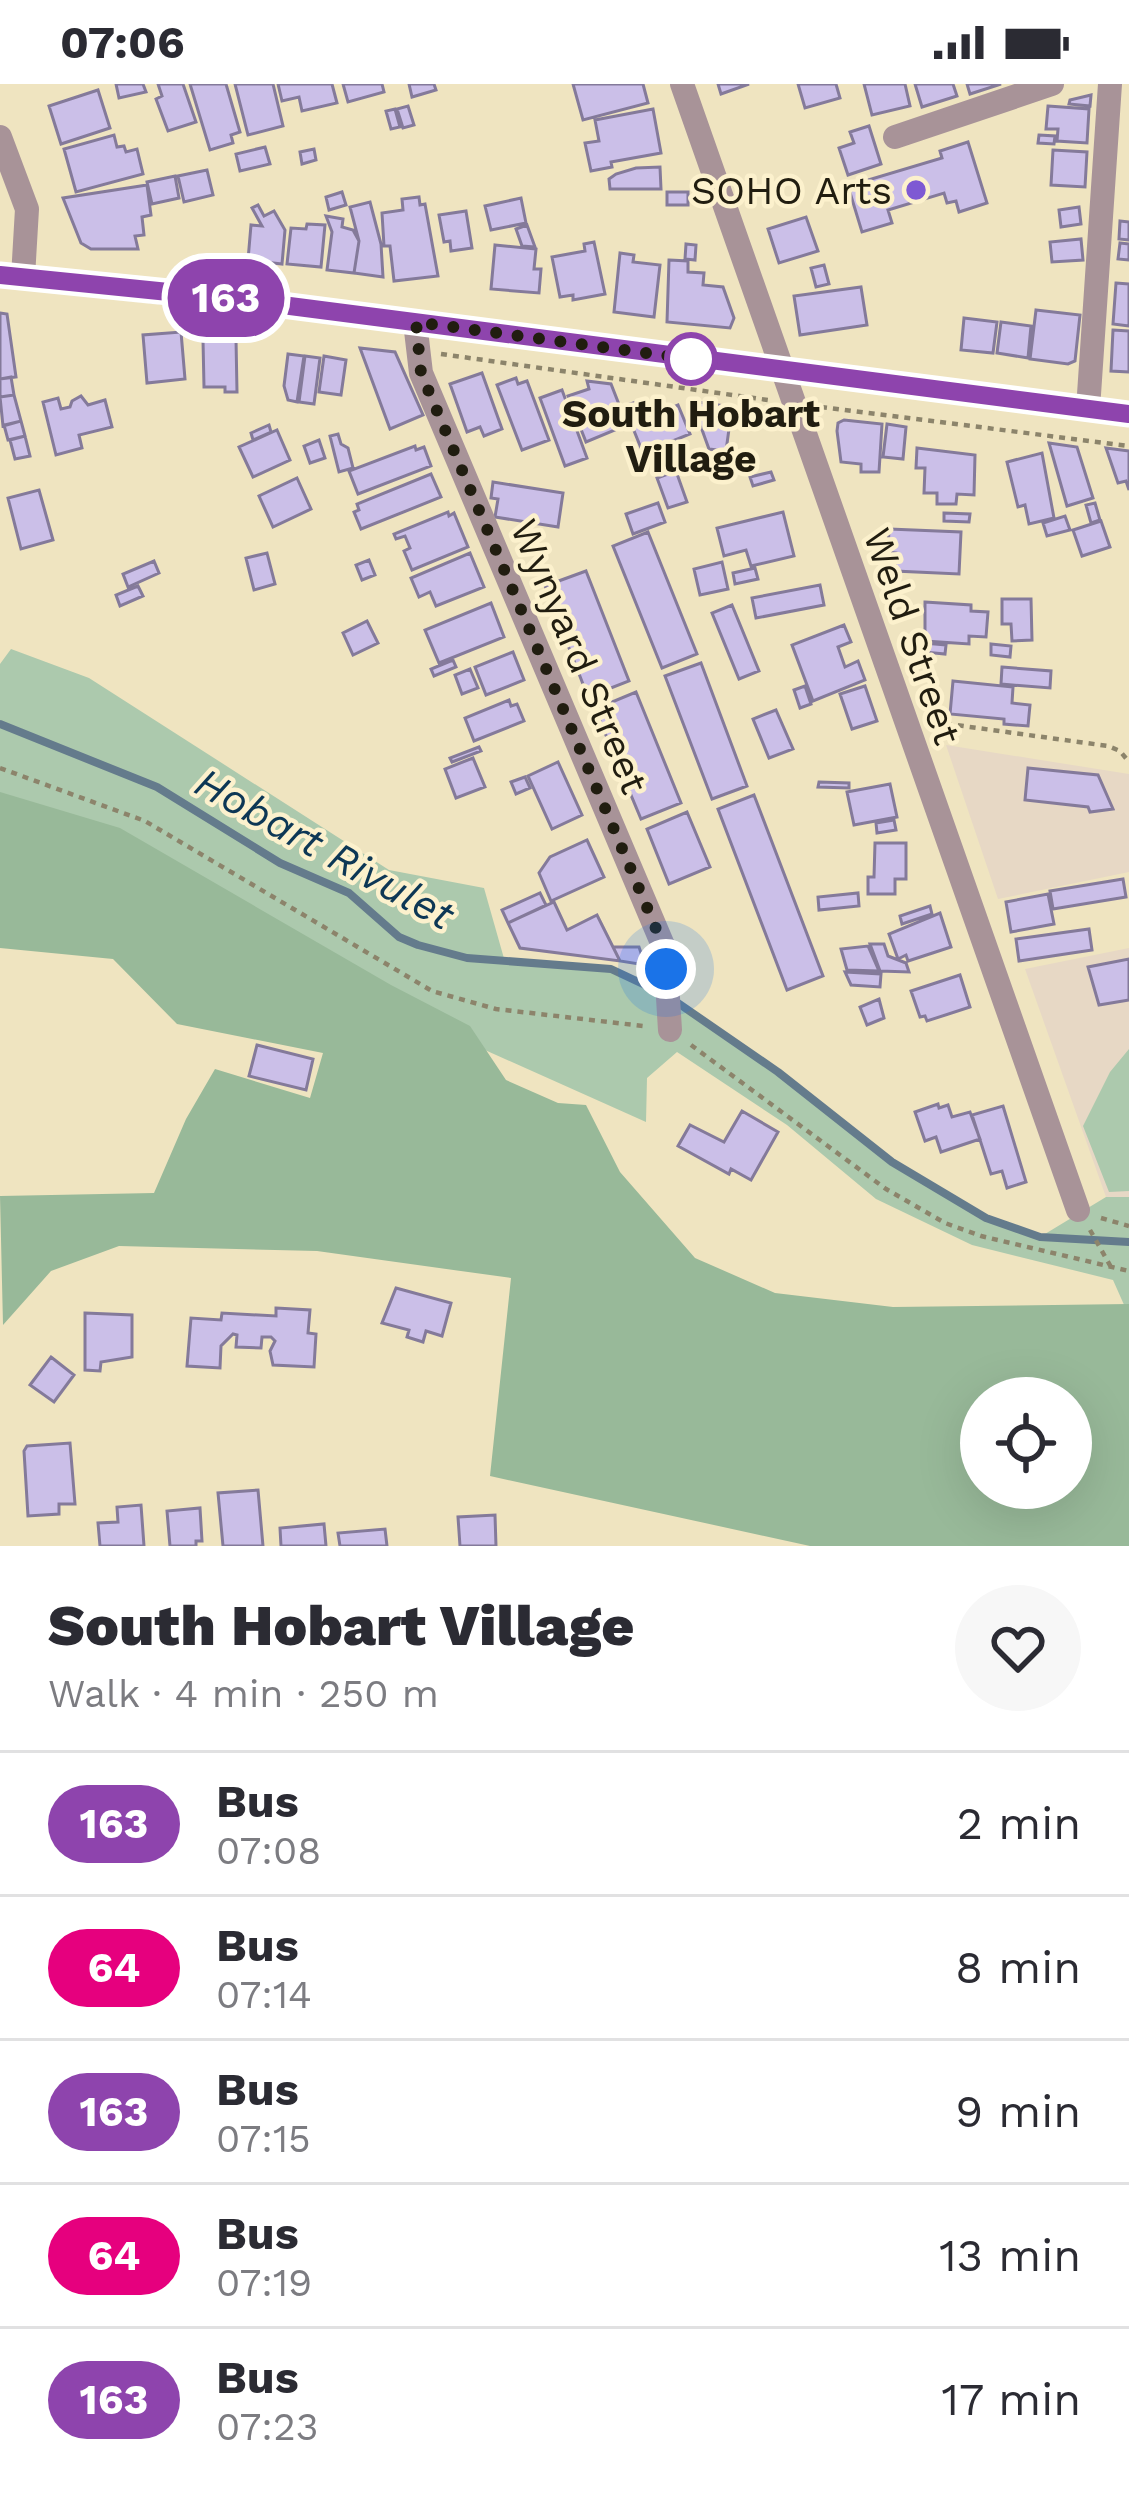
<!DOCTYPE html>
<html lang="en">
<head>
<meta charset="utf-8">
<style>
  :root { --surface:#fff; --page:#f7f7f7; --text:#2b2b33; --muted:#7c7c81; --line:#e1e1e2 }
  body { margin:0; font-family:"Work Sans",sans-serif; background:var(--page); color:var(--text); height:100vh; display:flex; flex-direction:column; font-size:45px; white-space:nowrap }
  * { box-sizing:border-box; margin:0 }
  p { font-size:39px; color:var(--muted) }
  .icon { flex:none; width:66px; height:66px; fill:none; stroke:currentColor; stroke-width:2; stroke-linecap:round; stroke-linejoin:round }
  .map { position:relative; height:1462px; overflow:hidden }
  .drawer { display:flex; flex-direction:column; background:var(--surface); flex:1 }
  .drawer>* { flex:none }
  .badge { padding:0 24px; border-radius:39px; font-size:42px; line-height:78px }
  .buttons { position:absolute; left:960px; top:1293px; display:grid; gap:24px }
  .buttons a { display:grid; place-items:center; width:132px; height:132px; border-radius:50%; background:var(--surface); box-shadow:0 12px 48px #0002; font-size:60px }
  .you { position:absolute; width:60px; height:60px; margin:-30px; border:9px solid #fff; border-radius:50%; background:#1a73e8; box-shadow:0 0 0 18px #1a73e833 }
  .map>.badge { position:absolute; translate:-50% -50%; box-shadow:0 0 0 6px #fff }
  .round { display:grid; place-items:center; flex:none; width:126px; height:126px; border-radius:63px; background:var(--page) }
  .headline { display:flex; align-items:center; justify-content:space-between; height:204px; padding:0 48px }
  h1 { font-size:57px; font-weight:800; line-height:90px }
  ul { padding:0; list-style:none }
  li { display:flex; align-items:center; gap:36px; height:144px; padding:0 48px; border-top:3px solid var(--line) }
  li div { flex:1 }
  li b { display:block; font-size:45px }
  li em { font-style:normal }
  li .badge { min-width:132px; font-weight:700; text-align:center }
  .status { display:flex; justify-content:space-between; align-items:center; height:84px; padding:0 60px; background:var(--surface); direction:ltr }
  .status svg { height:33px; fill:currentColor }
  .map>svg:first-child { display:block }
</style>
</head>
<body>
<div class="status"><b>07:06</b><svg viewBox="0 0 49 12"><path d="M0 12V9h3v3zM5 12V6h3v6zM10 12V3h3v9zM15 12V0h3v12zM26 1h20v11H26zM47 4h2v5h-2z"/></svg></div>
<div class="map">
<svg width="1129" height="1462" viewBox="0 0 1129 1462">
  <rect width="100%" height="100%" fill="#efe4c0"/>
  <path fill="#e7d8c5" d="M946,661L1129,690V788L998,815Z
    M1129,864V1113H1106L1025,885Z"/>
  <path fill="#acc9ad" d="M11,565L89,594L389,786L484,804L505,878C541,881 580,877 615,887C653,897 685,925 717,946C828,1021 911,1107 1040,1153L1106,1113H1129V1232L1113,1196L972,1161L876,1115L787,1041L677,968L647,994L646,1038L0,749V580Z
    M1129,965V1107L1109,1108L1083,1042L1110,988Z"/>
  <path fill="#98b999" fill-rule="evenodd" d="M0,708L120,744L391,901L470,942L506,996L558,1019L586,1021L620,1088L695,1174L775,1209L893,1223L1129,1220V1462H810L490,1392L511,1194L317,1167L119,1162L51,1187L3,1241L0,1112L154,1109L186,1035L215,985L310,1014L323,969L177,940L113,875L0,864ZM981,1314H1071V1404H981Z"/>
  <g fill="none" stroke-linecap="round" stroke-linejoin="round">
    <path stroke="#647b8c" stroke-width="8" d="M0,640L157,703L280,779L349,809L399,853L418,861L467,874L611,885L662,909
      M675,917L778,988L892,1078L986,1134L1040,1153L1129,1158"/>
  </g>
  <path fill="#cbbfe8" stroke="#847a9a" stroke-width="3" d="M116,0H143L146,8L119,14Z
    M158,0H183L196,38L168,47L156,15L162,12Z
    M190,0H226L240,48L231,51L233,59L210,66Z
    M235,0H273L283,42L248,51Z
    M278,0H332L337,19L302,27L299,13L282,17Z
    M343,0H382L384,8L348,18Z
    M409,0H434L436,6L412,13Z
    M573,0H643L648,19L583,36Z
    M718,0H749L721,10Z
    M798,0H836L840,14L805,24Z
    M864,0H905L910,22L872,31Z
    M915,0H953L957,12L922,23Z
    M967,0H1001L970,10Z
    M98,6L110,44L61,60L49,22Z
    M1091,11L1090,22L1069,20L1070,16Z
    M408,22L414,41L403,44L397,25Z
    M1048,22L1089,25L1087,59L1057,57L1058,45H1046Z
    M395,25L400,43L391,45L386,27Z
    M653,25L661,69L611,78L612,83L591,87L585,59L599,57L595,36Z
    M869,42L881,80L848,91L839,64L854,59L850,48Z
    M114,51L117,63L124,62L126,68L137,65L143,90L76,108L64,65Z
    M1039,51L1055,52L1054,60L1038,59Z
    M968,58L987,119L959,128L956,117L947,119L944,109L888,126L892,139L862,148L848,102L942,74L940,67Z
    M265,63L270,80L240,87L236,70Z
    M314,65L316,76L302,80L300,68Z
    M1053,66L1087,68L1085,103L1051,101Z
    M660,83L661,105H610L609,95L616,90L636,84Z
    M207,86L213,111L184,118L178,92Z
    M175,92L179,114L152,120L147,98Z
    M147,101L151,131L142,133L144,151L135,152L138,165H91L81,159L63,114Z
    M342,108L346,121L329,126L326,113Z
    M667,108H688V121H667Z
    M419,113L420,121L425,120L438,192L394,197L390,162H384L382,129L403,126L402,115Z
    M521,114L526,139L491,146L485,122Z
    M370,118L381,160L383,193L354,189L359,157L350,123Z
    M258,121L264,132L274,127L285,146L282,180L248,176L251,141L262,142L252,124Z
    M1079,123L1081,140L1061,143L1059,126Z
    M466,127L472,164L451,167L450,157L444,158L439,131Z
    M326,132L343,135L342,143L353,146L359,157L354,189L327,186L332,148Z
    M806,133L818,167L779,179L768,145Z
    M1120,137L1129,138V156L1119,155Z
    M307,140L325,141L321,183L287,180L291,144L306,145Z
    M527,141L535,163L522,162L516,145Z
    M1081,155L1083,176L1052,178L1050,158Z
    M594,158L605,210L573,216V211L560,213L552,173L585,167L584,160Z
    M1120,159L1129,160V176L1118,175Z
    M686,160L696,161L695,176L685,175Z
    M495,161L536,165L534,185H541L539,209L491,205Z
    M620,169L634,171L633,178L660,181L654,233L614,228Z
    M669,176L688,177V188L704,189L703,201L723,203L734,234L730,244L667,238Z
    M824,181L829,200L816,203L811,184Z
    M1116,199L1129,200V242L1113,240Z
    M861,203L867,241L800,251L794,212Z
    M1036,226L1080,231L1075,277L1068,280L1030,275Z
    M0,229L7,230L16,293L0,295Z
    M964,234L997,238L993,269L961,266Z
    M1001,238L1031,242L1028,274L997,269Z
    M1113,246L1129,247V288L1111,287Z
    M181,248L185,295L147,299L143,251Z
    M236,255L237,308H225V303H204L203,256Z
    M360,264L395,268L423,331L390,345Z
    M288,270L304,272L297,318L288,316L284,302Z
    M305,272L320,274L314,320L299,318Z
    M324,272L346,276L341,311L319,308Z
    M482,289L502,345L484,352L480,343L467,348L450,300Z
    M11,293L14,311L0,313V295Z
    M516,294L518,300L527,297L549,356L522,366L497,301Z
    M587,297L611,300L627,341L586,358L568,312L589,305Z
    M562,306L587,374L565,382L540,314Z
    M14,311L21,337L3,342L0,313Z
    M81,312L88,321L105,316L112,343L79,351L82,364L56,371L43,318L58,314L61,325L70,323L72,317Z
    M639,317L643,326L661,318L664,327L678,321L690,350L643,369L624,322Z
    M698,318L732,323L726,367L709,365L701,343L695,342Z
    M844,336L882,340L879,388H861V380L841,378L837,347L838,339Z
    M21,337L25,352L8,356L4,341Z
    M887,340L906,343L903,375L883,373Z
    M269,341L271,348L253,356L251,349Z
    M277,346L290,376L253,393L239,363Z
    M338,350L341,360L348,364L353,384L339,388L330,352Z
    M25,352L30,372L15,375L10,356Z
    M319,356L325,374L310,379L304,362Z
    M1049,359L1077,363L1093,414L1067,422Z
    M415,362L416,366L424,363L431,382L358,410L349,387Z
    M917,364L975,371L974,411L957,410L956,420H937V409H924L925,384H916Z
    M1106,364L1129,367V406L1126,397L1118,399Z
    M1042,369L1054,434L1029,440L1025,421L1018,423L1007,378Z
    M676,387L687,418L668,424L657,394Z
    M771,388L774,396L753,402L750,393Z
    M431,390L441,413L361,445L354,428L359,426L357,420Z
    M297,394L311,425L273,443L259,412Z
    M493,398L563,409L558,443L495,433L498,415L491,414Z
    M39,406L53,456L21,465L8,414Z
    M658,419L665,438L633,450L626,430Z
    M1095,419L1100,436L1091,439L1086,421Z
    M448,428L449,432L454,429L468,463L412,486L404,467L410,464L405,452L396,455L394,450Z
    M783,428L794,472L751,482L746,466L724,472L717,444Z
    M944,429L970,430L969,438L944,437Z
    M1065,432L1070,446L1047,452L1043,439Z
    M1101,437L1110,463L1082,472L1073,446Z
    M889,445L961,448L959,490L895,487L896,469L888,468Z
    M648,448L697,570L662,584L613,462Z
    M267,469L275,500L254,506L246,474Z
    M470,469L484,503L436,522L430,508L419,513L411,494Z
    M369,476L375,491L362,496L356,481Z
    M154,477L159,489L128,503L123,490Z
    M722,478L728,505L700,511L694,485Z
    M755,484L758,495L735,500L733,489Z
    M586,487L629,597L588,613L545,502Z
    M820,501L824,521L756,534L752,514Z
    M138,502L143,512L120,522L116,511Z
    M1002,515H1031L1032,556L1012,557L1011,540H1002Z
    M925,518L971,521V527L988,528L986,553L969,552V560L925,557Z
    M491,519L504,553L439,579L425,546Z
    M732,521L759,587L739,595L712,529Z
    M367,537L378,559L353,571L343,549Z
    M844,541L851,558L838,563L845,583L858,577L865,596L813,617L792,561Z
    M924,559L946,561L945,570L924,568Z
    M991,560L1011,562L1010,573L991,571Z
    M513,568L524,596L486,611L475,583Z
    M453,576L456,583L434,592L431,585Z
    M701,579L747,702L712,715L665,592Z
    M1002,583L1051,587L1050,604L1001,600Z
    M470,585L478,604L462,610L455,591Z
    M953,597L1013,603L1012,619L1030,621L1028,642L1004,640V635L950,630Z
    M805,602L811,620L800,624L794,606Z
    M865,602L877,637L852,645L840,610Z
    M636,608L681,719L641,735L595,625Z
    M509,616L511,622L517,620L524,637L474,657L465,634Z
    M776,626L793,665L769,674L753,635Z
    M479,663L481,667L452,678L450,674Z
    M473,674L485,703L456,714L445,685Z
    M558,678L582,731L552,745L528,692Z
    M1028,684L1098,691L1113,725L1090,728L1088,723L1025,716Z
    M525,693L530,704L516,710L511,698Z
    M819,698L849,699V704L818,703Z
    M890,700L897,733L854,741L847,708Z
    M754,711L823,892L787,906L718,725Z
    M687,728L710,783L669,800L647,745Z
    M894,736L896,746L877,749L876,739Z
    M587,756L604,793L551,817L539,789L550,773Z
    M875,759H906V795H895V810H868V793H874Z
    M1123,795L1126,813L1053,825L1050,807Z
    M540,809L546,821L508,839L502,826Z
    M858,809L859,822L819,826L818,813Z
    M1048,810L1054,840L1011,848L1006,818Z
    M554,818L567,846L597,831L620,877L520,864L508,839Z
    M930,822L932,830L902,840L900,832Z
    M940,829L951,863L908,877L906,871L898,875L889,850Z
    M1089,845L1092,866L1019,877L1016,855Z
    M870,860H884L888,872L906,879L909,888L880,887Z
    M868,862L879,887L847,886L841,865Z
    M613,863H639L645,881L620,877Z
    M1129,875V916L1099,921L1088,883Z
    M845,888L881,890L880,903L851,901Z
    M960,891L970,923L927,937L925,932L920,933L911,907Z
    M879,915L884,934L867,941L860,923Z
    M257,961L313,975L306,1006L249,992Z
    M938,1020L939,1024L948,1021L952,1033L970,1028L980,1055L941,1068L936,1053L925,1057L915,1028Z
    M1003,1022L1026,1098L1007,1104L1002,1087L991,1090L972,1031Z
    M742,1027L778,1048L751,1096L731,1085L729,1090L678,1062L690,1041L724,1058Z
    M396,1204L451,1219L442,1252L426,1247L423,1258L407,1253L409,1246L382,1239Z
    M276,1224L310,1226L308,1249L316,1250L314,1283L273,1281L270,1267L275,1257L271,1253H262L261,1264L236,1263L237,1251L233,1250L221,1262L220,1284L187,1282L191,1234L221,1236L222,1229L276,1232Z
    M85,1229L132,1231V1273L101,1278L100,1287L85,1286Z
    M51,1273L74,1291L54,1318L30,1301Z
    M70,1359L75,1420H59V1430L28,1432L24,1367L27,1362Z
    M258,1406L263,1462H223L218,1409Z
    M141,1421L144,1462H100L98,1439L118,1438L117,1423Z
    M200,1424L202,1457H196V1462H170L167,1427Z
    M495,1431L496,1462H460L458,1433Z
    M324,1440L326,1462H281L280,1444Z
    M385,1445L387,1462H340L338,1449Z"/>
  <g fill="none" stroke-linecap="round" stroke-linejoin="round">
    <path stroke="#8c846b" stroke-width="4.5" stroke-dasharray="6 6" stroke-linecap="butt" d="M441,270L768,316
      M821,323L1129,362
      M934,638L1108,662L1120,667L1129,678
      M0,684L145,737L432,907L496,925L643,942
      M691,961L886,1105L945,1139L981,1152L1129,1187
      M1101,1134L1129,1142
      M1090,1146L1111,1183"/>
    <path stroke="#a89398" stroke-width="24" d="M682,0L1078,1126
      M0,53L27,125L23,193
      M895,53L1052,0
      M0,191L252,218L1129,330
      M415,238L421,289L665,866L670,946
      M1088,325L1110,0"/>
  </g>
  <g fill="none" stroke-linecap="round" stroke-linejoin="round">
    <g stroke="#fff" stroke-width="27">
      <path id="line" d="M0,191L228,214L1129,330"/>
    </g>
    <use href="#line" stroke="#8e44ad" stroke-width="18"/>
    <path stroke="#211d10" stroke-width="12" stroke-dasharray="0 21.6" d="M666,885L665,866L421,289L416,238L691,275"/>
  </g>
  <circle fill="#7e59d3" stroke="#fcf1cd" stroke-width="4.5" cx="916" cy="106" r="12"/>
  <circle fill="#fff" stroke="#8e44ad" stroke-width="6" cx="691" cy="275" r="24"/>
  <g text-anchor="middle" stroke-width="9" stroke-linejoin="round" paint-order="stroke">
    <g font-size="39" fill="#211d10" stroke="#fcf1cd" text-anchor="end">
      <text x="892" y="120">SOHO Arts</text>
    </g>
    <g font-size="39" font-weight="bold" fill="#211d10" stroke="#fcf1cd">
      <text x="691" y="343">South Hobart<tspan x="691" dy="45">Village</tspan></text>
    </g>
    <g font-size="39" fill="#211d10" stroke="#fcf1cd">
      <text transform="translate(913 552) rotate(71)" y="14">Weld Street</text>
      <text transform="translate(580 572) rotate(67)" y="14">Wynyard Street</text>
    </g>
    <g font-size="42" font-style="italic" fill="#0d3755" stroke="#fcf1cd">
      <text transform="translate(325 764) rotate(29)" y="15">Hobart Rivulet</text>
    </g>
  </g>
</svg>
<div class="buttons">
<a><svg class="icon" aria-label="locate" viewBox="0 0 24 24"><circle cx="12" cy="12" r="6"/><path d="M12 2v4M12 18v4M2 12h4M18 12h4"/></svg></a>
</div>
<div class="you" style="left:666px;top:885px"></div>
<b class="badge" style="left:226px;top:214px;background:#8e44ad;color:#fff">163</b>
</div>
<section class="drawer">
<div class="headline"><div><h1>South Hobart Village</h1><p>Walk · 4 min · 250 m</p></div><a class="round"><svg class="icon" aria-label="heart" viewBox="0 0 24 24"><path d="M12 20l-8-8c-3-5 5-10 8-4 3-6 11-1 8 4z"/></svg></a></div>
<ul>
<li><span class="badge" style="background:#8e44ad;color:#fff">163</span><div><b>Bus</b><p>07:08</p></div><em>2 min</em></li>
<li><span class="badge" style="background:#e6007e;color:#fff">64</span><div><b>Bus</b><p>07:14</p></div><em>8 min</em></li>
<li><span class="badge" style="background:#8e44ad;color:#fff">163</span><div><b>Bus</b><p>07:15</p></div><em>9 min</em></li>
<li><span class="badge" style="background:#e6007e;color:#fff">64</span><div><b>Bus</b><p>07:19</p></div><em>13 min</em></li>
<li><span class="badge" style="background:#8e44ad;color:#fff">163</span><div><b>Bus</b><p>07:23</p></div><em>17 min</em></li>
</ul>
</section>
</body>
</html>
